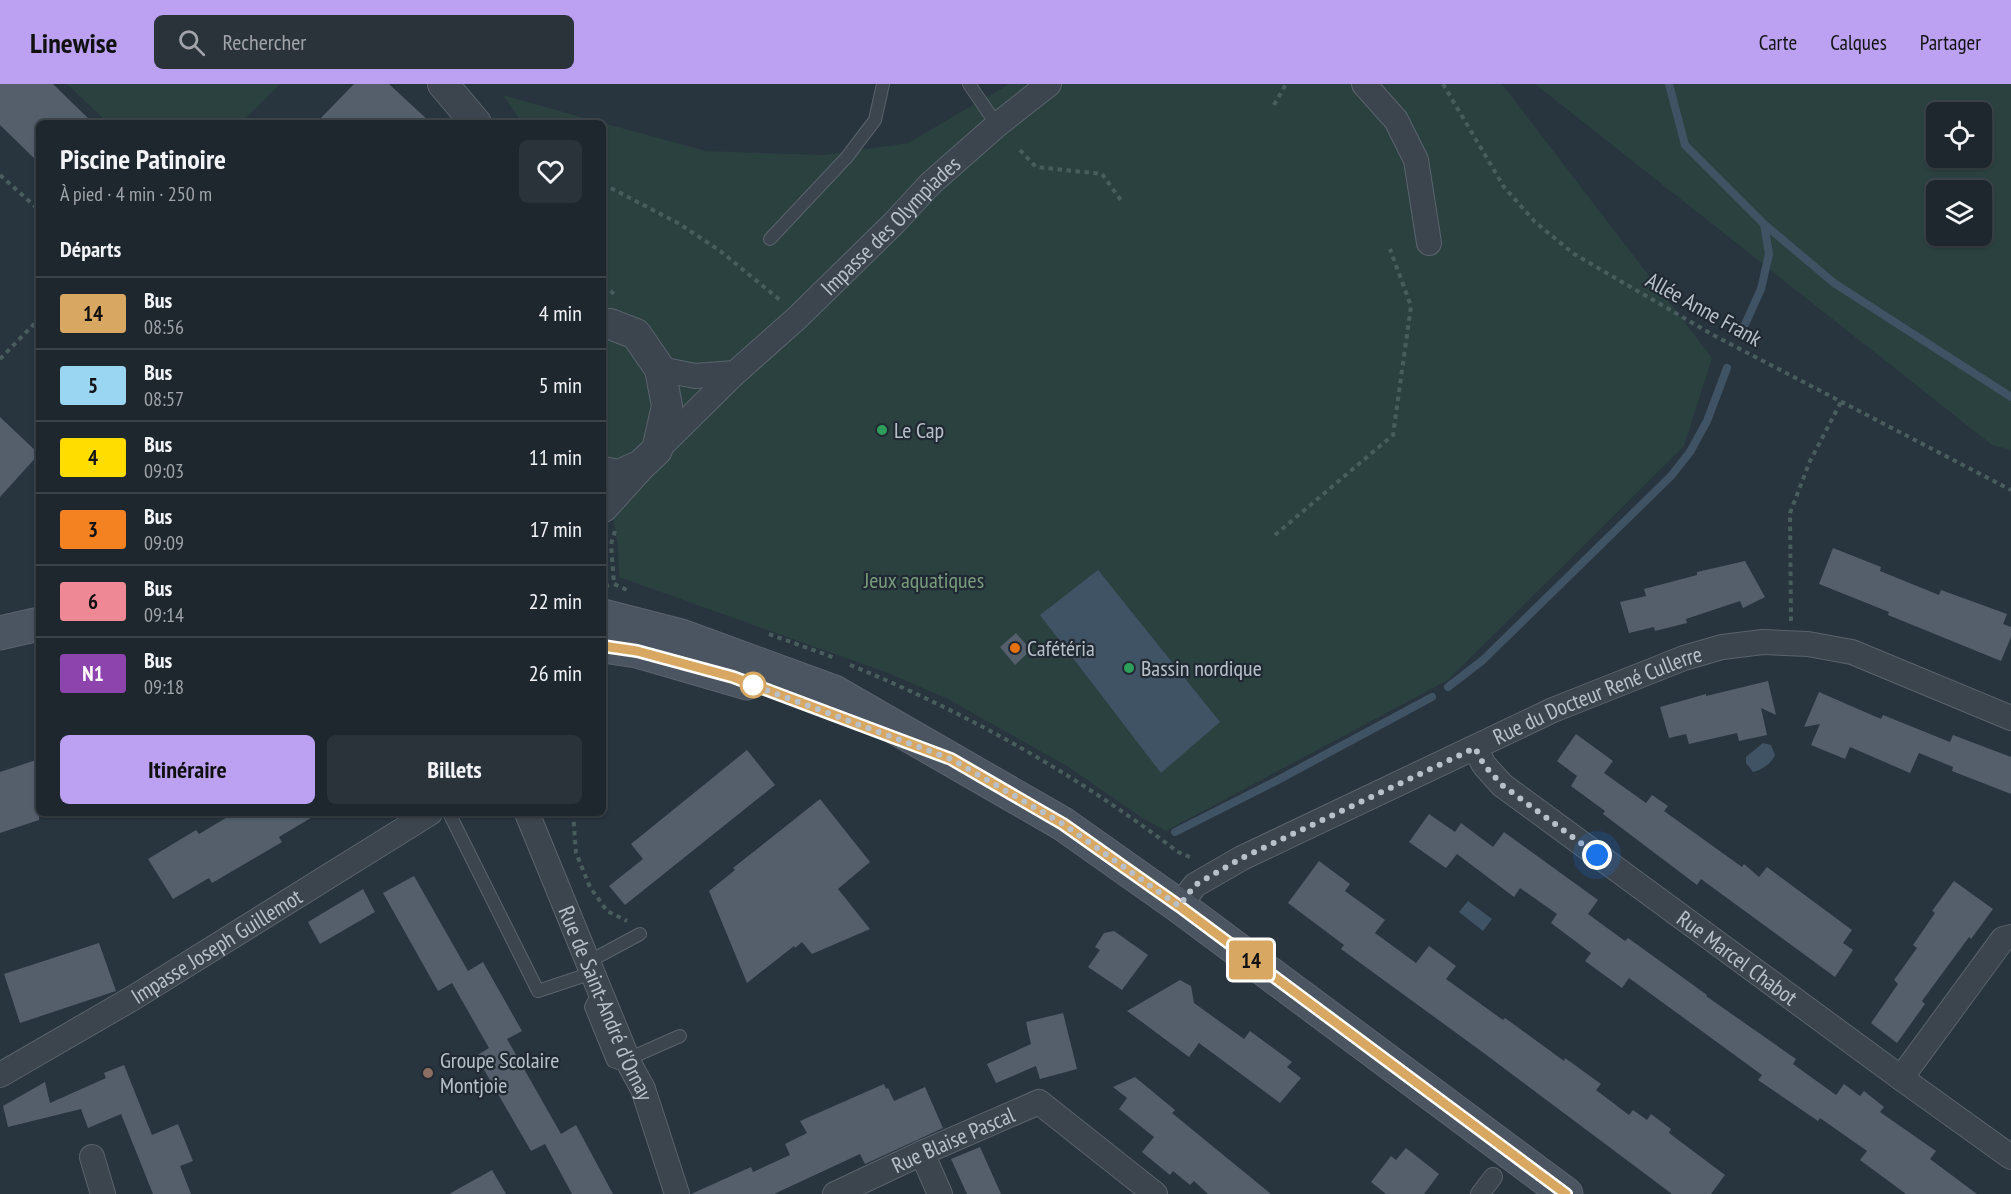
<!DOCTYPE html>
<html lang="fr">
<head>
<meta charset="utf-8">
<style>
  :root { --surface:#1e272e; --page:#2b333a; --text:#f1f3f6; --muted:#a1a5aa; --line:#3c444a; --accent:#bca0f2 }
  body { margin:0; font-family:"PT Sans Narrow",sans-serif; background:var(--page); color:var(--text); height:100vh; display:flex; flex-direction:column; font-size:22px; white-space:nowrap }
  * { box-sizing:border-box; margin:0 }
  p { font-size:20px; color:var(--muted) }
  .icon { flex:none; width:33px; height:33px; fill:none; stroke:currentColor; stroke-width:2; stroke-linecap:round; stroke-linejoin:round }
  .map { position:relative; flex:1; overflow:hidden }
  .panel { position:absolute; left:36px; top:36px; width:570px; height:696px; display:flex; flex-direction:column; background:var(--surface); border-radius:9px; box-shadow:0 2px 4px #0004,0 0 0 2px var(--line) }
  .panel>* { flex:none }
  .badge { padding:0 12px; border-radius:4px; font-size:21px; line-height:39px }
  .buttons { position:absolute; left:1926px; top:18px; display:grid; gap:12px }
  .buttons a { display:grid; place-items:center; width:66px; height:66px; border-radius:9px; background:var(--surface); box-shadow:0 2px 4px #0004,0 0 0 2px var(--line); font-size:30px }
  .you { position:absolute; width:30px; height:30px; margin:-15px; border:4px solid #fff; border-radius:50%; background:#1a73e8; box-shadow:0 0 0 9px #1a73e833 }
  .map>.badge { position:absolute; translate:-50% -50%; box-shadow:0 0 0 3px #fff }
  h2 { padding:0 24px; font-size:22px; line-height:54px }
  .round { display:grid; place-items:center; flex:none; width:63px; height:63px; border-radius:9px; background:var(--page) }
  .overview { display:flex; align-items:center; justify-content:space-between; height:102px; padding:0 24px }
  h1 { font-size:28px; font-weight:800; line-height:45px }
  .cta { display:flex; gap:12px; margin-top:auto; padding:12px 24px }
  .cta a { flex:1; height:69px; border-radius:9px; background:var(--accent); color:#111; font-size:24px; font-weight:800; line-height:69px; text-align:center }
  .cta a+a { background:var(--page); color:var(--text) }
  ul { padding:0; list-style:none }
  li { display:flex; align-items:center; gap:18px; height:72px; padding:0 24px; border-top:2px solid var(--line) }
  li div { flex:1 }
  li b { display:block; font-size:22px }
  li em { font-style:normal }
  li .badge { min-width:66px; font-weight:700; text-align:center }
  header { display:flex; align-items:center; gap:36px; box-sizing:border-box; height:84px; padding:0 30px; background:var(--accent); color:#111 }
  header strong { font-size:28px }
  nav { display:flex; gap:33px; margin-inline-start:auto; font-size:21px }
  .search { width:420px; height:54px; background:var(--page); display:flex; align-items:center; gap:15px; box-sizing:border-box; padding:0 21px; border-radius:9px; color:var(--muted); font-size:22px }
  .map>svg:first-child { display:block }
</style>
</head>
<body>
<header>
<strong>Linewise</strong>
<div class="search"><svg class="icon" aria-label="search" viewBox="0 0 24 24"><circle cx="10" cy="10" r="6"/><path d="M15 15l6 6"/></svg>Rechercher</div>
<nav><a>Carte</a><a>Calques</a><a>Partager</a></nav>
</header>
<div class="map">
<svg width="2011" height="1110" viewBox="0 0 2011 1110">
  <rect width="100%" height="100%" fill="#28343e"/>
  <path fill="#2b4140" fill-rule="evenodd" d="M67,0H280L241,39H108Z
    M1009,0H1502L1712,274L1684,362L1448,596L1166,747L1141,733L1067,682L948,615L888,589L619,493L618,464L603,371V39L706,67L824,71L908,59Z
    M1535,0H2011V366L1992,361ZM1936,28H1982V74H1936ZM1936,106H1982V152H1936Z
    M503,11L603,39H522Z"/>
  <path fill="#405365" d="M1098,486L1220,638L1161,689L1040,531Z
    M1763,659L1771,661L1775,671C1772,679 1760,687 1753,688L1746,679V673Z
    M1468,817L1492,835L1483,847L1459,828Z"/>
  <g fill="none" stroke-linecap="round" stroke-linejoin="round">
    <path stroke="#405365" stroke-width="8" d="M1669,0L1685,61L1764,140L1834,199L2011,313
      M1742,247L1761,205L1769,170L1764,140
      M1448,603L1483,576L1671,392L1690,368L1707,337L1727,284
      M1175,748L1278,696L1432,613"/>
  </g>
  <path fill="#545f6b" d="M0,0H53L93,39H39V79L0,41Z
    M354,0H389L431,39H316Z
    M0,333L39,370L0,413Z
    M1833,464L1881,483L1880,487L1939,511L1941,506L2007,530L2003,540L2011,543V553L2001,577L1888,531L1889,528L1819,500Z
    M1745,477L1765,513L1743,524L1740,517L1686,535L1687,539L1655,547L1654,543L1629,549L1620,518L1646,512L1644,505L1697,491V488Z
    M1016,549L1031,566L1015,581L1000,563Z
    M1768,597L1776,631L1761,624L1767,651L1739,657L1737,649L1689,660L1686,650L1669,654L1660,623L1706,610V612Z
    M1819,608L1881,635L1883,631L1950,658L1953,651L2011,673V710L1952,687L1953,683L1919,669L1910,689L1850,663L1845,675L1811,661L1820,640L1804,643Z
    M1576,650L1613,677L1604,689L1646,719L1652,711L1668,722L1664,727L1742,783L1744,780L1759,793L1767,783L1852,846L1843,859L1853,866L1835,893L1701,795L1697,801L1603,730L1605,727L1571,702L1577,692L1557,677Z
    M747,666L775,701L625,821L609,802L643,775L631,760Z
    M39,675V736L0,749V688Z
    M820,715L870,778L838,805L870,845L812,870L802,858L795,864L794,862L747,899L709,807L735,786L733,784Z
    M234,729H319L279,753L282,758L212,799L209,794L173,815L148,775L196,746L199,750Z
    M1429,730L1455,748L1461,739L1493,763L1504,748L1598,816L1588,830L1625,857L1628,854L1707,911L1706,912L1796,975L1793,980L1836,1011L1844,1000L1860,1012L1864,1007L1884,1023L1880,1028L1936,1067L1930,1075L1977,1110H1906L1860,1076L1867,1067L1820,1034L1818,1037L1758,996L1762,991L1629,894L1622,904L1585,877L1591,869L1551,839L1557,830L1520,804L1514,813L1457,770L1446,784L1409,758Z
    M1319,777L1350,800L1345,807L1385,836L1375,849L1416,879L1429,862L1456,882L1446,895L1503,936L1505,934L1564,977L1565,974L1601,1000L1596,1006L1629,1031L1633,1026L1647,1036L1651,1030L1671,1045L1669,1049L1725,1091L1711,1110H1672L1481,967L1341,865L1344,861L1288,819Z
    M414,792L468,887L483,878L522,947L507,955L561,1050L576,1041L613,1110H572L545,1060L531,1067L476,972L489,964L452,899L438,907L383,809Z
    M1954,797L1993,825L1971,855L1969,853L1922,917L1925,920L1897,959L1871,939L1898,900L1894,896L1917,864L1913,861L1935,829L1932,827Z
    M363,805L375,828L320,860L308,838Z
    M1114,847L1148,871L1122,906L1088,883L1100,866L1095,863L1104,849Z
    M99,859L116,907L20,939L4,890Z
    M1180,896L1191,902L1194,919L1244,955L1250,947L1292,978L1287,983L1301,994L1280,1019L1199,959L1189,973L1127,927Z
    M1063,929L1077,985L1040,995L1036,982L996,999L987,980L1031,960L1026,938Z
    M124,981L152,1051L178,1040L193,1077L180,1082L191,1110H153L121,1030L88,1044L81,1025L8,1043L3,1022L45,998L50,1019L106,994L104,989Z
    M1135,993L1175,1026L1172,1029L1271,1110H1208L1194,1097L1190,1101L1173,1087L1170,1091L1142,1068L1154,1053L1119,1025L1127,1014L1113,1003Z
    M884,1000L886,1005L888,1004L894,1017L925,1003L943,1044L865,1080L860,1070L774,1110H691L751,1083L753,1088L790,1071L785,1060L807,1049L800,1037Z
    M980,1063L1001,1110H967L951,1075Z
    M1406,1064L1439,1090L1424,1110H1386L1371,1098L1391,1072L1396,1076Z
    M492,1086L506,1110H449Z"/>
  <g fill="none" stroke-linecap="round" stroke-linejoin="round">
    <g stroke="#5a636c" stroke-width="14">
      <path id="service" d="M969,0L997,41
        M770,155L847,73L875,36L883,0
        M449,729L538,907L592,889
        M588,878L640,850
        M599,907L591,923L613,977L630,983
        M628,975L680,952"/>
    </g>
    <g stroke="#5a636c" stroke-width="20">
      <path id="pedestrian" d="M1480,1110L1493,1093"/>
    </g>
    <g stroke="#5a636c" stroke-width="26">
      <g id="minor">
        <path d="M1364,0L1396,36L1416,76L1429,159"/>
        <path d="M660,285L695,292L735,289"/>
        <path id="s1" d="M657,366L735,289L797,234L895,138L930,100L997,41L1049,0"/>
        <path id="s2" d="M1475,664L1484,681L1502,701L1901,994L2011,1073"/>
        <path id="s3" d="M527,729L631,983L643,1005L677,1110"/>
        <path id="s4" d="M1179,822L1195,801L1242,774L1553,626L1684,574L1722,563L1763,558L1808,560L1852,568L2011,634"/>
        <path id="s5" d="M0,991L133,914L430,729"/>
        <path d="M1901,994L2003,855L2011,853"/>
        <path d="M922,1069L940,1110"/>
        <path d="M92,1073L103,1110"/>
        <path id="s6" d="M835,1110L922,1069L1039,1018L1155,1110"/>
      </g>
    </g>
    <g stroke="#5a636c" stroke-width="32">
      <path id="tertiary" d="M443,0L476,39
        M603,240H610L636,250L660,285L667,322L657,366L641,381L619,391L603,388
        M603,423L641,381"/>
    </g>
    <g stroke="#5a636c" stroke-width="35">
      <path id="secondary" d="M603,532L681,552L834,608L1063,740L1179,822L1566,1110
        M0,549L39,540
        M603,562L637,567L747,599"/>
    </g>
    <path stroke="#4a5d5e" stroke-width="4" stroke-dasharray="4.5 4.5" stroke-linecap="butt" d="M1443,0L1504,103L1535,138L1574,170L1715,252L2011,406
      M1274,21L1286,0
      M1020,66L1036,83L1102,90L1123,119
      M0,91L39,126
      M603,100L678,139L719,166L780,216
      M603,202L616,211
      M0,275L39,235
      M615,447L611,460L614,500L627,506
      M1275,451L1393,351L1411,222L1390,165
      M603,460L606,449
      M603,491L608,504
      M1791,537L1790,429L1810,377L1841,318
      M769,550L835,574
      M850,581C968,629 1077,691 1178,768L1192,774
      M553,729H568
      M573,729L576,769L590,803L607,827L627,837"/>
    <use href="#service" stroke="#3c454e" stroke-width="12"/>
    <use href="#pedestrian" stroke="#3c454e" stroke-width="18"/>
    <use href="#minor" stroke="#3c454e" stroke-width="24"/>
    <use href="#tertiary" stroke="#3c454e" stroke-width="30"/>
    <use href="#secondary" stroke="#4a5561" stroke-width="33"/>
  </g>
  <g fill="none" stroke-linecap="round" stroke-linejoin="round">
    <g stroke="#fff" stroke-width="14">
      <path id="line" d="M603,562L637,567L733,593L951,675L1063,740L1179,822L1566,1110"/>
    </g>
    <use href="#line" stroke="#d8a862" stroke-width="9"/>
    <path stroke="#b8c0c9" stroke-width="6" stroke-dasharray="0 10.8" d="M753,601L750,600L951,675L1063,740L1179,822L1195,801L1242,774L1475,664L1484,681L1502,701L1597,771"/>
  </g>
  <g fill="#2e9e5b" stroke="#212a33" stroke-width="2">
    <circle cx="882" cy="346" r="6"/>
    <circle cx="1129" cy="584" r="6"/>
  </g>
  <circle fill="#e8710a" stroke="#212a33" stroke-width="2" cx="1015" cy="564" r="6"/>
  <circle fill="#fff" stroke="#d8a862" stroke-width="3" cx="753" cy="601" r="12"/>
  <circle fill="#8d6e63" stroke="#212a33" stroke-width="2" cx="428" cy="989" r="6"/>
  <g text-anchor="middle" stroke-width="4.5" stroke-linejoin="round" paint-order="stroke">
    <g font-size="22" fill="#b8c0c9" stroke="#212a33">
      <text dy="8" stroke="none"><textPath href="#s1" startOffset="324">Impasse des Olympiades</textPath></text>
      <text transform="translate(1704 225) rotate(29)" y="8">Allée Anne Frank</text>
      <text dy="8" stroke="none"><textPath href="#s4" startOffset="472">Rue du Docteur René Cullerre</textPath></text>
      <text dy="8" stroke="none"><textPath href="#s5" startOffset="252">Impasse Joseph Guillemot</textPath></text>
      <text dy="8" stroke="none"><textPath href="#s2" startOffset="338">Rue Marcel Chabot</textPath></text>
      <text dy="8" stroke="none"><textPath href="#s3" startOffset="206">Rue de Saint-André d'Ornay</textPath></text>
      <text dy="8" stroke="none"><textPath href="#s6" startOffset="130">Rue Blaise Pascal</textPath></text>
    </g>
    <g font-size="22" fill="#b8c0c9" stroke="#212a33" text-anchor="start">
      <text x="894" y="354">Le Cap</text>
      <text x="1027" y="572">Cafétéria</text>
      <text x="1141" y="592">Bassin nordique</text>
      <text x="440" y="984">Groupe Scolaire<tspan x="440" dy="25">Montjoie</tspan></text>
    </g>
    <g font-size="22" fill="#799c7e" stroke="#212a33">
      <text x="924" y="504">Jeux aquatiques</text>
    </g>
  </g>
</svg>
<div class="buttons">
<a><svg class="icon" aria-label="locate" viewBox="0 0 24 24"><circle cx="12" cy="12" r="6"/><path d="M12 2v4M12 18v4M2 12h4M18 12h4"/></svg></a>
<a><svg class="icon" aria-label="layers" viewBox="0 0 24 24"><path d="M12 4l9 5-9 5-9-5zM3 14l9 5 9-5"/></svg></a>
</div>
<div class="you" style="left:1597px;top:771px"></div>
<b class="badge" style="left:1251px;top:876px;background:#d8a862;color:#111">14</b>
<section class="panel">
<div class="overview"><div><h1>Piscine Patinoire</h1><p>À pied · 4 min · 250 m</p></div><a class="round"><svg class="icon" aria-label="heart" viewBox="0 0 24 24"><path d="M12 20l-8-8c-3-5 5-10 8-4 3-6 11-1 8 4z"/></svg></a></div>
<h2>Départs</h2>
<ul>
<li><span class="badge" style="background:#d8a862;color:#111">14</span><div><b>Bus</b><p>08:56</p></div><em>4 min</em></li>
<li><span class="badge" style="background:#9ad5f1;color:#111">5</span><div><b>Bus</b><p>08:57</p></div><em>5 min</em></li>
<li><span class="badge" style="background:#fd0;color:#111">4</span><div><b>Bus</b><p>09:03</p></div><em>11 min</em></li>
<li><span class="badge" style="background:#f58220;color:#111">3</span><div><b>Bus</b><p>09:09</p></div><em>17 min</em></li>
<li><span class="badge" style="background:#ee8895;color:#111">6</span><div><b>Bus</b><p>09:14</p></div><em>22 min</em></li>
<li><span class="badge" style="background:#8e44ad;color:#fff">N1</span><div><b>Bus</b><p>09:18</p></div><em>26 min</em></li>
</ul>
<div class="cta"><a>Itinéraire</a><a>Billets</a></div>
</section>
</div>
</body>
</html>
